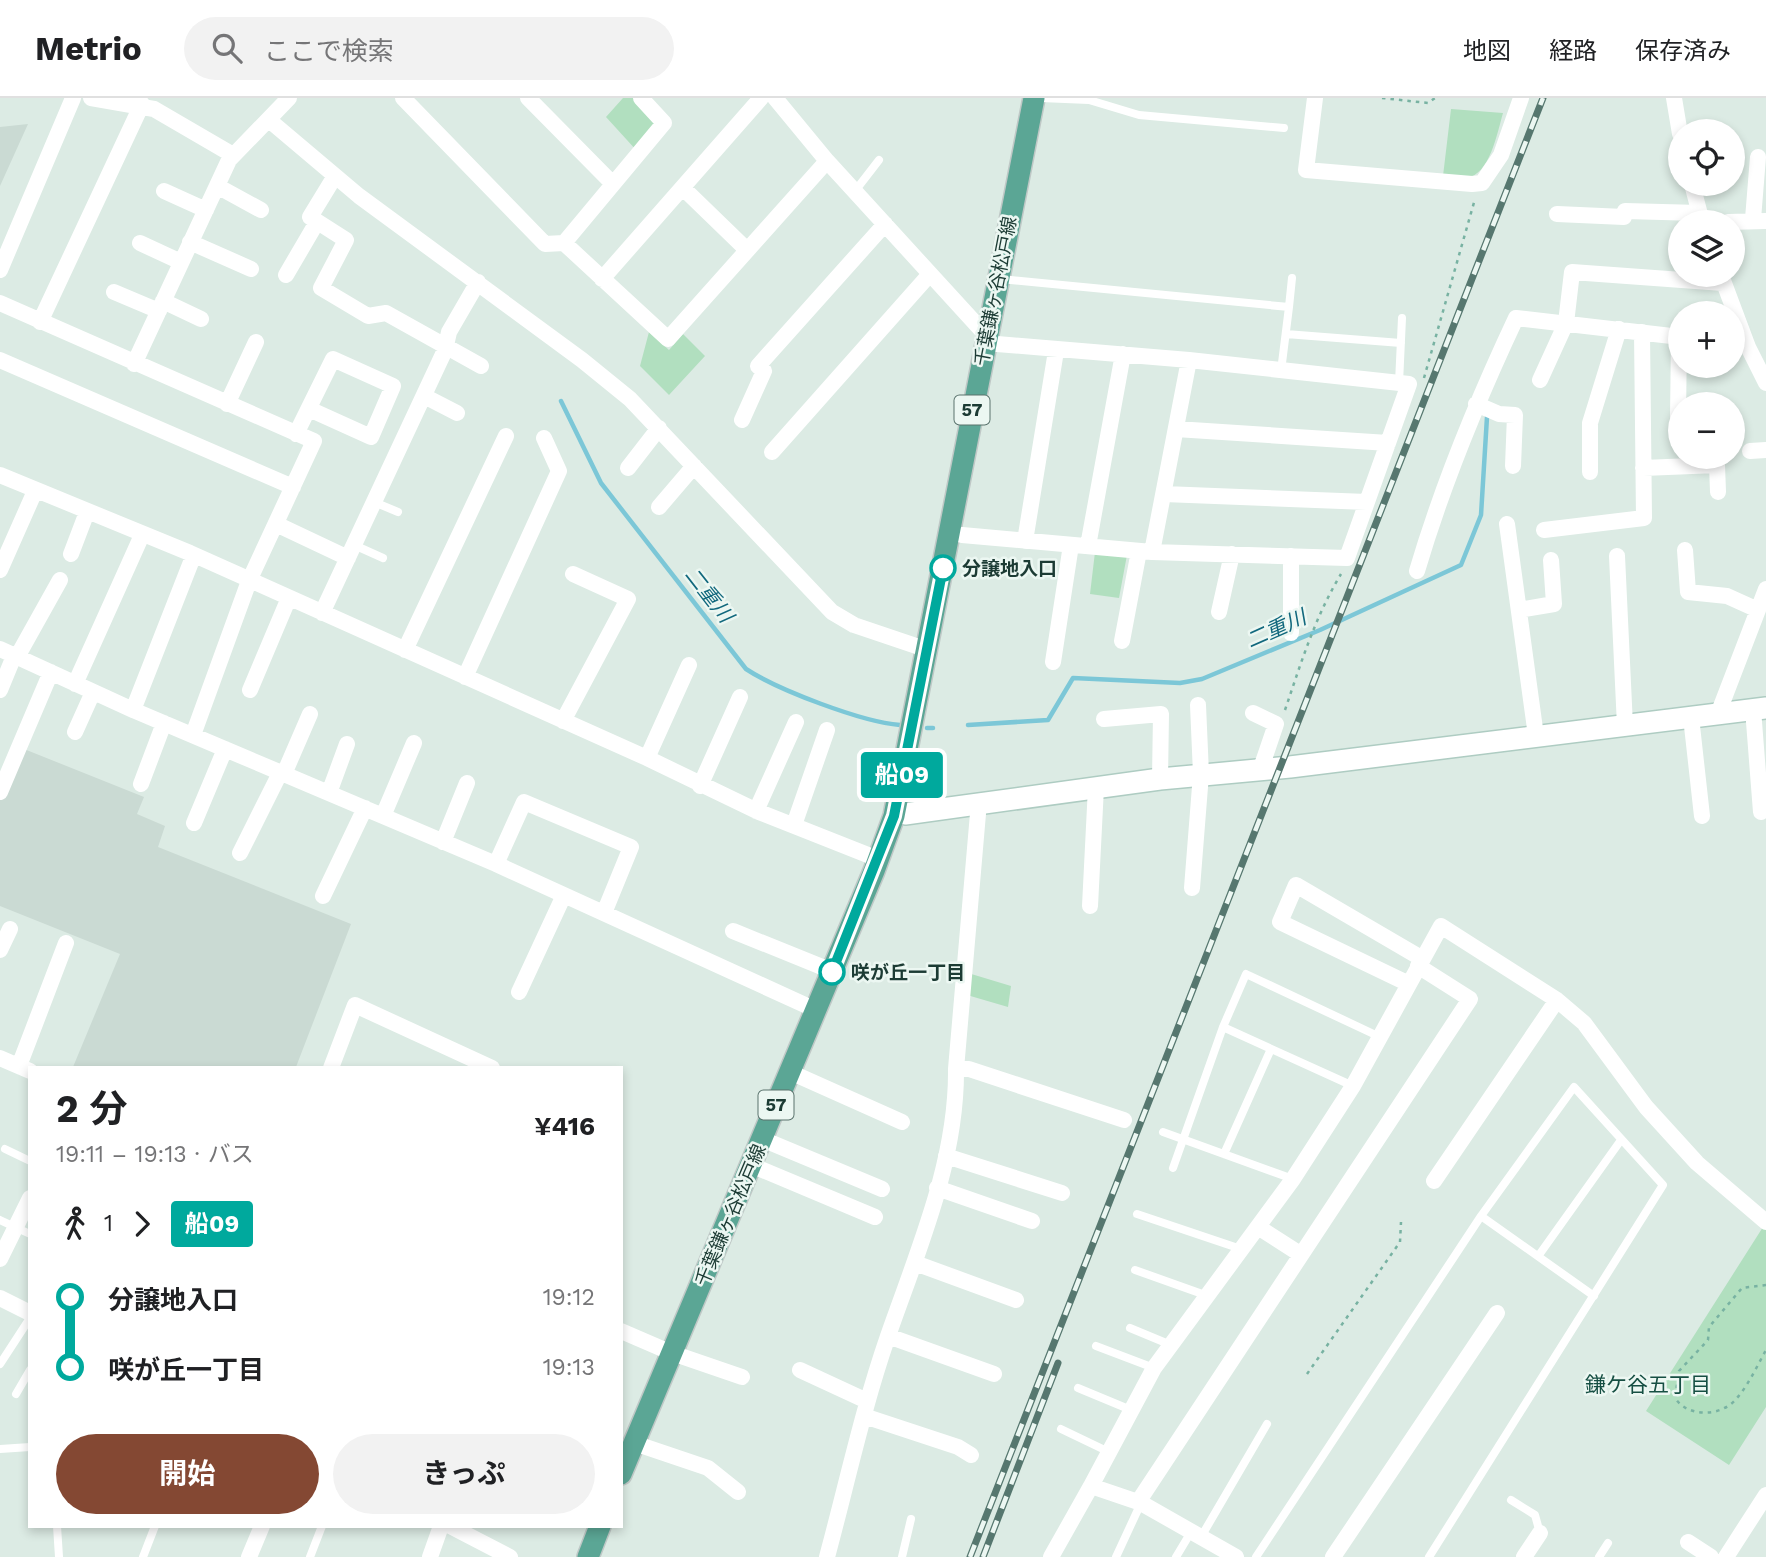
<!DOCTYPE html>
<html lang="ja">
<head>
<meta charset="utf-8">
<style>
  :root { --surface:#fff; --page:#f2f2f2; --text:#202124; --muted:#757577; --line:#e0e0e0; --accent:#844833 }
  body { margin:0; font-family:"Work Sans","Noto Sans JP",sans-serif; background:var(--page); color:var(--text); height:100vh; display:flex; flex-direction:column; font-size:26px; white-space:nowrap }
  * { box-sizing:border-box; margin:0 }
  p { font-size:23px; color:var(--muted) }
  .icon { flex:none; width:38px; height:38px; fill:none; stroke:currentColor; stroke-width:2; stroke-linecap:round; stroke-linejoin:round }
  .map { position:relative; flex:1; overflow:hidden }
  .side { position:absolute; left:28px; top:968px; width:595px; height:462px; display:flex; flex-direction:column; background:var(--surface); border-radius:0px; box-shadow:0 4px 10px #0003 }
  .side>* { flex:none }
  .badge { padding:0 14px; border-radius:5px; font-size:24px; line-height:46px }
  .fabs { position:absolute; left:1668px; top:21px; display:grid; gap:14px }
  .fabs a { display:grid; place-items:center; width:77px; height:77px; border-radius:50%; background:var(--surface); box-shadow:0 4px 10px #0003; font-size:35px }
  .map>.badge { position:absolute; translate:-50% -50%; box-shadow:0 0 0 4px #fff }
  .legs { display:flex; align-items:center; gap:10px; height:77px; padding:0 28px; font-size:23px }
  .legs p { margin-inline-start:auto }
  .headline { display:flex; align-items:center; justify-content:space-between; height:119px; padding:0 28px }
  h1 { font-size:38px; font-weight:700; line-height:52px }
  .action { display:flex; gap:14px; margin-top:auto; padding:14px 28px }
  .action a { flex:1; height:80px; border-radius:42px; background:var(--accent); color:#fff; font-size:28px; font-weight:700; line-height:80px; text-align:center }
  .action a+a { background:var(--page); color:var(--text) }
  ul { padding:0 28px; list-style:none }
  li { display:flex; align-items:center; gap:24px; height:70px; font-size:26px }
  li i { display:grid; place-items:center; width:10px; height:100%; margin:0 9px; background:currentColor }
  li i::after { content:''; width:18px; height:18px; margin:-9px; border:5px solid; border-radius:50%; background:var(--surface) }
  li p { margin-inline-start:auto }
  li:first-child i { background:linear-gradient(#0000 50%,currentColor 0) }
  li:last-child i { background:linear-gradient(currentColor 50%,#0000 0) }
  header { display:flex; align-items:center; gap:42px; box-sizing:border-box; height:98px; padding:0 35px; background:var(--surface); border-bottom:2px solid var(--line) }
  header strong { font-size:33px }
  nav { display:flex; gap:38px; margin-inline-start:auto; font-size:24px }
  .search { width:490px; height:63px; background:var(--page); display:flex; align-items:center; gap:18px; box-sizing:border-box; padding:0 24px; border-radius:38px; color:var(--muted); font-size:26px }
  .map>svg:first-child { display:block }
</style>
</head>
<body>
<header>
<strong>Metrio</strong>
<div class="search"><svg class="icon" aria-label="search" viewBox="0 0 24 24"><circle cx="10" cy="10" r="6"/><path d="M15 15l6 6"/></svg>ここで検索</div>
<nav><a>地図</a><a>経路</a><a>保存済み</a></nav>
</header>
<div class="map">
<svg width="1766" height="1459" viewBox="0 0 1766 1459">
  <rect width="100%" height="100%" fill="#dcebe4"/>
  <path fill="#cadad3" d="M28,26L0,88V29Z
    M24,651L144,699L137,716L165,728L158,749L351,826L296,969H73L120,856L0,808V699Z"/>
  <path fill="#b1dfbf" d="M623,0H636L662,25L637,53L606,19Z
    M1451,11L1503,15C1497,35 1490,77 1466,80C1459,81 1450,79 1443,78Z
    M649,234L669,252L683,236L705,258L669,297L640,268Z
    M1095,454L1127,457L1119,500L1090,496Z
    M968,875L1011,888L1008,909L967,897Z
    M1763,1129L1766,1131V1309L1729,1367L1646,1313Z"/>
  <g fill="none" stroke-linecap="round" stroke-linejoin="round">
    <path stroke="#7cc7d7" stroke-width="4.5" d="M561,303L601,385L746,571C778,592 862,624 900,627
      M968,627L1048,622L1073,580L1180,585L1202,581L1320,532L1461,467L1481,417L1487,319
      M927,630H933"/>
    <g stroke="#aeccc2" stroke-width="24">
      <path id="secondary" d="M905,716L1160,681L1290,669L1766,610"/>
    </g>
    <g stroke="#bfc8c6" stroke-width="24">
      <path id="primary" d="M621,1376L874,773L894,718L1034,0
        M588,1459L600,1428"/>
    </g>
    <path stroke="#78b2a2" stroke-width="2.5" stroke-dasharray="3.5 5" stroke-linecap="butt" d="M1382,0L1428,5L1435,0
      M1424,280L1475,101
      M1285,612C1301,565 1315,519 1341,476
      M1766,1187L1742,1190L1709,1229L1708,1242L1679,1273L1675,1300C1688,1320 1722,1319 1737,1300C1749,1286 1757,1268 1766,1252
      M1307,1276L1400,1144L1401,1124"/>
    <path stroke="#fff" stroke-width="8" d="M1041,0L1089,2L1139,17L1284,30
      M855,93L879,62
      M1001,181L1289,209L1281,273
      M1289,209L1292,180
      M1286,236L1401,245
      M1399,285L1402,220
      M374,404L398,414
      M354,447L383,460
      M1223,929L1353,988
      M1163,1034L1293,1081
      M5,1051L30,1063
      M1224,1056L1271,951
      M1173,1070L1223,929L1246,876L1380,939
      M1137,1116L1241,1151
      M1481,1118L1594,1198
      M0,1122L30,1136
      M1539,1157L1621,1042
      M1135,1172L1208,1198
      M1130,1230L1171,1247
      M1096,1248L1154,1270
      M0,1266L30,1220
      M1078,1290L1131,1312
      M16,1296L30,1272
      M1061,1331L1109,1354
      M0,1351L30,1349
      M1511,1402L1535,1417L1540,1435
      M57,1428L59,1459
      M1201,1439L1267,1326
      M143,1459L155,1428
      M310,1459L322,1428
      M902,1459L911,1421
      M1116,1459L1141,1405
      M1176,1459L1191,1434
      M1256,1459L1481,1118L1574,989L1663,1087L1429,1459
      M1599,1459L1608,1445"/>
    <path stroke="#fff" stroke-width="16" d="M91,0L154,11L233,57
      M403,0L545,146L564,145L668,241L827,63
      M528,0L613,86
      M775,0L827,63L986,237
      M1315,0L1306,72L1472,86L1482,85L1501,57L1521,0
      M1674,0L1680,36
      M269,22L359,98L582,262L630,301L832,514L854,527L928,552
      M335,78L310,119L346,142L321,190L368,218L386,215L481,268
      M1692,86L1702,124
      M217,88L261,112
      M683,90L747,152
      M164,93L206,112
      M1557,116L1624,119L1625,113L1699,115
      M1753,121L1758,59
      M1728,124L1766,123
      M190,144L251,171
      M140,145L181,164
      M564,145L664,25L641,0
      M0,172L73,0
      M286,177L317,124
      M1721,177L1748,249L1766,285
      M602,181L761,0
      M114,194L159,213
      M163,203L201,221
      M0,205L314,343L249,483L193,637
      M40,224L142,6
      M0,262L293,389
      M134,266L229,62L289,0
      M1540,282L1566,225L1572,174L1723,185
      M424,298L457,315
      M227,306L256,244
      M1476,306L1499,316L1515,317L1513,368
      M1678,320L1679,239
      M742,322L764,273L758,268L885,126
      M1176,331L1388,345
      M296,336L333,261L393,288L371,339L309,311
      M1750,353L1766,352
      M772,354L930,176
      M628,370L659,330
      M1643,370L1717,367L1718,394
      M1590,374V325L1619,231
      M0,377L190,455L647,660L759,714L878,761
      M1164,396L1367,404
      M659,409L694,368
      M276,426L348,460
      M1507,426L1536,638
      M1544,432L1644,420L1642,234
      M962,437L1152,454L1347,460L1409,286L1189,262L997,246
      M1025,443L1056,253
      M1088,448L1123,256
      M1685,452L1688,494L1727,498L1758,512
      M1152,454L1189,262
      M71,456L87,414
      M1617,458L1625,628
      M0,472L35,393
      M1417,473C1443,385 1477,303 1516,220L1680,239
      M1519,512L1554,506L1551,462
      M1219,514L1232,456
      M322,515L445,252L449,234L478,184
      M1291,535V458
      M1122,543L1139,453
      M0,551L133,612L496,766L816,912
      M405,552L506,338
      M17,559L60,482
      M1053,564L1071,447
      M465,579L559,373L544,340
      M75,586L142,437
      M0,592L14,558
      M250,592L288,502
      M1753,611L1761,714
      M133,612L193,459
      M1253,615L1276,626L1261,670
      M1718,616L1766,491
      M1691,619L1702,718
      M1104,621L1161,616L1160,681
      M563,623L628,501L573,476
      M75,634L93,594
      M647,660L689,567
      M284,676L310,616
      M141,686L164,625
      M700,688L740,599
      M0,694L51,574
      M329,695L347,646
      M756,713L796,624
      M383,718L414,645
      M194,725L225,651
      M794,727L827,632
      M443,744L467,685
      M240,755L280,675
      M496,766L524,704L631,749L604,815
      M1192,790L1201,676L1198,607
      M323,798L365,710
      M1090,808L1096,689
      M733,833L832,873
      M0,852L10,831
      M1409,886L1280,824L1296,787L1421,860
      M519,894L564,797
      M0,960L30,973
      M19,968L66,845
      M331,970L355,907L492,970
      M956,971H969L1124,1022
      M790,974L902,1024
      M762,1041L882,1091
      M946,1058L1062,1095
      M751,1067L875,1119
      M1434,1083L1557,902
      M937,1090L1032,1123
      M1258,1129L1300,1156
      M0,1161L30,1100
      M915,1165L1016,1202
      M0,1200L30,1215
      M621,1233L672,1255L742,1279
      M888,1238L994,1276
      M800,1272L867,1303
      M864,1318L958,1349L971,1357
      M634,1345L708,1370L738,1394
      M1091,1388L1154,1270L1293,1081L1353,988L1441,828L1557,902L1584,925L1646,1009L1697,1065L1766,1124
      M1141,1405L1142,1398L1470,901L1418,868
      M450,1428L510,1459
      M1688,1444L1711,1459
      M249,1459L262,1428
      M430,1459L441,1428
      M827,1459C847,1385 863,1310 888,1238C918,1152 957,1063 956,971L979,704
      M1051,1459L1091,1388L1141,1405L1236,1459
      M1333,1459L1497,1215
      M1524,1459L1540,1435
      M1726,1459L1766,1397"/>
    <use href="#secondary" stroke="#fff" stroke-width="21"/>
    <use href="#primary" stroke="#5ba695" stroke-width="21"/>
    <g stroke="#56776f" stroke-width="7">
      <path id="rail" d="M970,1459L1543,0
        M983,1459L1058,1265"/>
    </g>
    <use href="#rail" stroke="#ecf7f2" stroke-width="4.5" stroke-dasharray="13" stroke-linecap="butt"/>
  </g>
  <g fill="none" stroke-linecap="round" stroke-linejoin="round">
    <g stroke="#fff" stroke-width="16">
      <path id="line-1" d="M832,874L894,718L943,470"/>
    </g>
    <use href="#line-1" stroke="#00a99d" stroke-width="10"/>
  </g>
  <g fill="#fff" stroke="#00a99d" stroke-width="3.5">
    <circle cx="943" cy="470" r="12"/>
    <circle cx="832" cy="874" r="12"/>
  </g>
  <g text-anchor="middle" stroke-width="5" stroke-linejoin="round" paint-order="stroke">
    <g fill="#ecf7f2" stroke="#5a736d" stroke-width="2">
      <rect x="954.5" y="297.5" width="35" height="29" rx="5"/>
      <rect x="758.5" y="992.5" width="35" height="29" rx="5"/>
    </g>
    <g font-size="18" font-weight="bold" fill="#1c3b34">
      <text x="972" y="318">57</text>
      <text x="776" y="1013">57</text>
    </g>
    <g font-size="19" fill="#1c3b34" stroke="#ecf7f2">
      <text transform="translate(995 193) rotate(-79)" y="7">千葉鎌ヶ谷松戸線</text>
      <text transform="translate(730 1117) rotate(-67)" y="7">千葉鎌ヶ谷松戸線</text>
    </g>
    <g font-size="19" font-weight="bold" fill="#1c3b34" stroke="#ecf7f2" text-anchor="start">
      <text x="962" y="477">分譲地入口</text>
      <text x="851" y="881">咲が丘一丁目</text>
    </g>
    <g font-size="21" font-style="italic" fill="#11687d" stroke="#ecf7f2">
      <text transform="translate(709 497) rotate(52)" y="7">二重川</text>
      <text transform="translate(1276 531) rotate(-24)" y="7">二重川</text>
    </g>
    <g font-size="21" fill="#164f43" stroke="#ecf7f2">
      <text x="1648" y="1294">鎌ケ谷五丁目</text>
    </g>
  </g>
</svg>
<div class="fabs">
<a><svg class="icon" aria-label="locate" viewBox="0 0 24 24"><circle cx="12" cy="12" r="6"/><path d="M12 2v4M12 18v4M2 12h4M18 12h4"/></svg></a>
<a><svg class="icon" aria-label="layers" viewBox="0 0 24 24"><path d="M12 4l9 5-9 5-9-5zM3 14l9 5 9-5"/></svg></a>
<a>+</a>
<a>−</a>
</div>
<b class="badge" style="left:902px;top:677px;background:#00a99d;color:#fff">船09</b>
<section class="side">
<div class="headline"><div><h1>2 分</h1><p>19:11 – 19:13 · バス</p></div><b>¥416</b></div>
<div class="legs"><svg class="icon" aria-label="walk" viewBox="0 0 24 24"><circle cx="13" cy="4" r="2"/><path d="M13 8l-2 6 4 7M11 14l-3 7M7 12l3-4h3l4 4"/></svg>1<svg class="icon" aria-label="forward" viewBox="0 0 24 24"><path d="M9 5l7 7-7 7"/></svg><b class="badge" style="background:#00a99d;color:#fff">船09</b></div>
<ul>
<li><i style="color:#00a99d"></i><b>分譲地入口</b><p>19:12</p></li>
<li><i style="color:#00a99d"></i><b>咲が丘一丁目</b><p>19:13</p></li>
</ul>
<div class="action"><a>開始</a><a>きっぷ</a></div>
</section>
</div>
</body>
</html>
